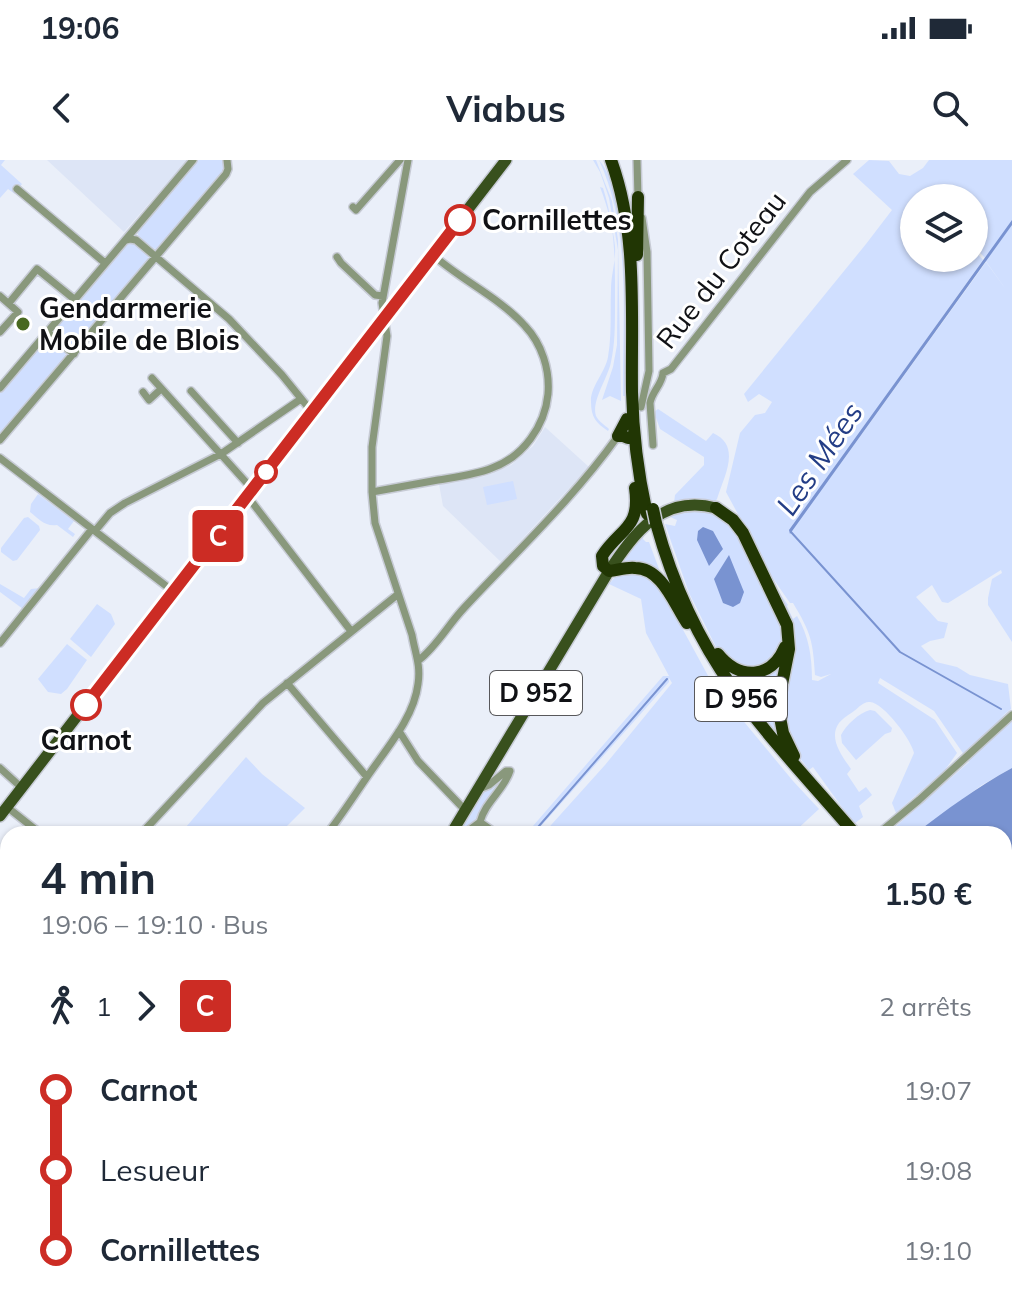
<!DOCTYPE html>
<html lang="fr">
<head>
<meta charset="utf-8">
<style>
  :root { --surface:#fff; --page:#f2f2f3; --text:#1f2937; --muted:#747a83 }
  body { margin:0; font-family:Mulish,sans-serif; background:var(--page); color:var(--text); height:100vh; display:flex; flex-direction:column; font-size:30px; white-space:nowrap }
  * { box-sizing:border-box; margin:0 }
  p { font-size:26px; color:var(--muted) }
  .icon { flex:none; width:44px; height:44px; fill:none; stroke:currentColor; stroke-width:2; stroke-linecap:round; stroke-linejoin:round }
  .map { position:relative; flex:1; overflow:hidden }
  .details { position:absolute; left:0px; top:666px; width:1012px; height:482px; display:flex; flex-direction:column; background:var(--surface); border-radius:24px 24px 0 0; box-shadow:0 2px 6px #0004 }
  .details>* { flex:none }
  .badge { padding:0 16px; border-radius:6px; font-size:28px; line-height:52px }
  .tools { position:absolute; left:900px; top:24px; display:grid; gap:16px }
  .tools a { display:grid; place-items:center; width:88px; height:88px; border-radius:50%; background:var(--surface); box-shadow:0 2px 6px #0004; font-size:40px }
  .map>.badge { position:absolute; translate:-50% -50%; box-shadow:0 0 0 4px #fff }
  .legs { display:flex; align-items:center; gap:12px; height:88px; padding:0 40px; font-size:26px }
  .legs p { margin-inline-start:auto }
  .summary { display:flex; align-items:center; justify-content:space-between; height:136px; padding:0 40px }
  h1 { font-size:44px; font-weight:700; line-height:60px }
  ul { padding:0 40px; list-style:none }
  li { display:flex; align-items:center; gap:28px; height:80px; font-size:30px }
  li i { display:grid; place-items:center; width:12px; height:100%; margin:0 10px; background:currentColor }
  li i::after { content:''; width:20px; height:20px; margin:-10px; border:6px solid; border-radius:50%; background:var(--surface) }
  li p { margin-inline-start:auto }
  li:first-child i { background:linear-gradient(#0000 50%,currentColor 0) }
  li:last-child i { background:linear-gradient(currentColor 50%,#0000 0) }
  .status { display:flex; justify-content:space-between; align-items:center; height:56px; padding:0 40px; background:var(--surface); direction:ltr }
  .status svg { height:22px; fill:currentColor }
  header { display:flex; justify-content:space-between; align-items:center; height:104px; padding:0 40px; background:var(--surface); font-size:36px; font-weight:700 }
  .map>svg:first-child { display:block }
</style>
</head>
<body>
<div class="status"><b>19:06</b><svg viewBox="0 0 49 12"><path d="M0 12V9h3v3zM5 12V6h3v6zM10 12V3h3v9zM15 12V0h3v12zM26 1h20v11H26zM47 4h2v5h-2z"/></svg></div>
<header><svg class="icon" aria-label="back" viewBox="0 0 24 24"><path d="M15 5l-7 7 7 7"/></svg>Viabus<svg class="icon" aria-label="search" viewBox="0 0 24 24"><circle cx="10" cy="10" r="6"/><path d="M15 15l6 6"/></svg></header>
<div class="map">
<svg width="1012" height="1147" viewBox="0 0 1012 1147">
  <rect width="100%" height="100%" fill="#eaeff9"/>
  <path fill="#dde5f6" d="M47,0H187L124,72Z
    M545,267L589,307L501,402L443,346L439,324L485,316L511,305L533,286Z
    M0,860L8,866V906L0,911Z
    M0,923L8,935V957L0,961Z"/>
  <path fill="#d0dfff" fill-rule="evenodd" d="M0,0H5L1,5L22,24L15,34L8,29L0,38Z
    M197,0H223L225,9L159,89C150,90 138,80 137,71Z
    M593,0H596L612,41L618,80L621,241L610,236L602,240L613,207L617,185L618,90L609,38L600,12Z
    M599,0C633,38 625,182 625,236H623C622,159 632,71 599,0Z
    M869,0L889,1L899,14L910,16L923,8L929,0H1012V482L988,445V438L992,419L1002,413L1001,410L948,443L942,442L932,425L916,437L938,461L948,463L944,478L930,481L921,486L936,502L957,507L970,515L1008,524L1011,549L1001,557L1012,550V608L982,625L915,674H887L969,602L934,551L880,518L878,523L935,560L957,593L945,610L896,653L892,643L914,593C912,581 884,543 870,542C864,541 859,547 854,551C850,554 843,558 839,563C828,578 842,596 851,609L847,614L859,632L866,627L872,635L859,646L863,657L854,664L813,607L809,610L793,589L781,550L792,486L770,419L788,445L787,446L793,459L797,456C809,476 812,497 812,520L818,521L831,514L821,517L815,515C813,481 811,473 793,443H790L772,417L726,332L740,273L755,255L765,253L772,242L759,234L748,242L744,234L866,84L892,50L853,14ZM914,38H974V86L985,98L987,95L985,100L1007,131L986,102L828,321L835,307L983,100L974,90V98H914Z
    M600,27L603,28C616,69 615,104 615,146C615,165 615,184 611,202C608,218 591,241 596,256C599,262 605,265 609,269L608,271C596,263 591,257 591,242C590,227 605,213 608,197C612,174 610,152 611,129C611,115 616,101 615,86C613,67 607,45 600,27Z
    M129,82C137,84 148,91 149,99L77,185L69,186L56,175L55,168L126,83Z
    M48,179L53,181L66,192L65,200L0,276V231L44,180Z
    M658,249L706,281L713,273C742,286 724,316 717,339L713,344L692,340L674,343L675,335L704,305V297L660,269L654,252Z
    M513,321L517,339L487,345L483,327Z
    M38,334L74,361L68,369L75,374L73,377L57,365C45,367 39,359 30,352L31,344Z
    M686,349C709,350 722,356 737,374L783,471L782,486L771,503L745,510L724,497L716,487L689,433L665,364L675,366L677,360L668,356Z
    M28,357L39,366L40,370L17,400L13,401L1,392V388L24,358Z
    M644,374L643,379L646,382H649L662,417L618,407L623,398Z
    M625,413C645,413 652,417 663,433L712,523L793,621L819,649L792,674H672L666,666L658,674H543L605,605L672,523L669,518V522L534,674H526L663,516H669L646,473L641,439L609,424L615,417Z
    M0,424L24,438L31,429L40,428L23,449L0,432Z
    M97,444L111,454L115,464L91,497L70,479Z
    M67,484L87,500L67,529L61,534L48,532L38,519Z
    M779,504L785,584L750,542L726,509L734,513Z
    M870,550L875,551L892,568L891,572L885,574L856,600L842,583L841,575C846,565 859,553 870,550Z
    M246,597L262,614L305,648L279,674H180Z
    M507,614L478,657L461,673L459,671L484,630Z
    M781,1140H904L883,1147H774Z"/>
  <path fill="#7993d1" d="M1012,60V65L790,374L789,370Z
    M703,367L713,371L723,389L709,406L697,380L698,371Z
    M729,395L744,432L740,443L733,447L723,443L714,419Z
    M1012,608V770L1004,771V674H915C946,650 977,627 1012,608Z
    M1012,827V986L1004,994V833Z
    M205,1140H262L254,1147H196Z
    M359,1140H781L774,1147H350Z"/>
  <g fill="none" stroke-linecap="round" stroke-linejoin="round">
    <path stroke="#7993d1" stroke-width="2" d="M791,372L900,492L1001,549
      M532,674L667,519"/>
    <path stroke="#7993d1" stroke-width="6" d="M813,1147L814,1140"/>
    <g stroke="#c7cbd5" stroke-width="10">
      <path id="street" d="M637,0L638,38
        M17,29L105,103
        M353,47L356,50L400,0
        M126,80L130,79L136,80L229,159L282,215L312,252
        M337,97L341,103L375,135L383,136
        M0,136L18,152L0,172
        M9,143L37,109L74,139
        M47,172L74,194
        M663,213L671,209L810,32L847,0
        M152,218L253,330
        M0,228L193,0
        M191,231L238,283
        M143,232L149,240L161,229
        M641,247L649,211L647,92L642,58
        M0,280L226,14L228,9L227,0
        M653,285L650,243C652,231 662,225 663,213
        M0,298L174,432
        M372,332C394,328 416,324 438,320C456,317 475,315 492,308C523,297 545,266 548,234C550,210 542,184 525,166C500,138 461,120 433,95
        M248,337L351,471
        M95,371L110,353L125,343L221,294L298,241
        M0,483L92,369
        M419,500C437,486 448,465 464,448C516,392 573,339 618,276
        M287,523L367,617
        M399,571L418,601L465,650
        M0,608L22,628
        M479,629L489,625L506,611H510C504,630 485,642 480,662
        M7,647L41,674
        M480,662L497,674
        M141,674L263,543L397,435
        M327,674C341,656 354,636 367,617C386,589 414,558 418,524C421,505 415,493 412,475L375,363L372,332V287L387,176L382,143L408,0
        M464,674L480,662
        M878,674L919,640L1012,555
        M0,852L8,858
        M0,969L8,965
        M0,1104L8,1100
        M1005,1115L1012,1138
        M23,1147L32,1140
        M152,1147L160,1140"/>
    </g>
    <g stroke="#c7cbd5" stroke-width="13">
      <path id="secondary" d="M0,1015L8,1023
        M0,1092L8,1087
        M101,1140L112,1147"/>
    </g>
    <g stroke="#c7cbd5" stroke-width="14">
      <path id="primary" d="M0,656L506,0
        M451,674L609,411C635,372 663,334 716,348
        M1004,1115L1012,1112
        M116,1147L124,1140
        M906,1147L928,1140"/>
    </g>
    <g stroke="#c7cbd5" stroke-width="15">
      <path id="highway" d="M611,0C638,74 631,154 632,232C633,272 638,314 647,354
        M637,95L638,37
        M627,259L618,276H623L628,278
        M635,328C641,369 620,368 602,396L603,406L609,411C618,410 627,407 635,408C662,408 674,444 687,463
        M716,348L733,360L743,373L787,465L789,489L780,534L779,552L783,573L794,596
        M656,363C672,421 698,479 733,528C770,580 814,626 855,674
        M718,494C739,520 771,520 785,487
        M1004,854L1012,864"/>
    </g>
    <use href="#street" stroke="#89987c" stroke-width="7"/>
    <use href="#secondary" stroke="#5a6e45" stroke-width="10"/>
    <use href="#primary" stroke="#38501d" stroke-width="11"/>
    <use href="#highway" stroke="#213604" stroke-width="12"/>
    <g stroke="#c7cbd5" stroke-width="15" stroke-linecap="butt">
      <path id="highway-bridge" d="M653,349L656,363"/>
    </g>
    <use href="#highway-bridge" stroke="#213604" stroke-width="12"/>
  </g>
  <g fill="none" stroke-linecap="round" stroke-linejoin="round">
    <g stroke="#fff" stroke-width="18">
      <path id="line-1" d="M86,545L460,60"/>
    </g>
    <use href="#line-1" stroke="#cc2c24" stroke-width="12"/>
  </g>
  <g fill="#fff" stroke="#cc2c24" stroke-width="4">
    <circle cx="460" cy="60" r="14"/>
    <circle cx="266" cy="312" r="10"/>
    <circle cx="86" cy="545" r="14"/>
  </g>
  <circle fill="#48691f" stroke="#fff" stroke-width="3" cx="23" cy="164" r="8"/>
  <g text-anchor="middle" stroke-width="6" stroke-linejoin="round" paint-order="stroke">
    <g fill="#fff" stroke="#58585b" stroke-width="2">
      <rect x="490" y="511" width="92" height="44" rx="6"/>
      <rect x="695" y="517" width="92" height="44" rx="6"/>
    </g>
    <g font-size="26" font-weight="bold" fill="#101115">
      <text x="536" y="542">D 952</text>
      <text x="741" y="548">D 956</text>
    </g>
    <g font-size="28" font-weight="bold" fill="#101115" stroke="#fff" text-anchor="start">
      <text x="482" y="70">Cornillettes</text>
      <text x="86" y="590" text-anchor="middle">Carnot</text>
    </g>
    <g font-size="28" fill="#101115" stroke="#fff">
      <text transform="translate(721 110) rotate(-52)" y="10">Rue du Coteau</text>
    </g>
    <g font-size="28" font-weight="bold" fill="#101115" stroke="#fff" text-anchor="start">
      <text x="39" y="158">Gendarmerie<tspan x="39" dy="32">Mobile de Blois</tspan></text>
    </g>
    <g font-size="30" font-style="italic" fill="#233d86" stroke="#fff">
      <text transform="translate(820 299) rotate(-56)" y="10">Les Mées</text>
    </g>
  </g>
</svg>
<div class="tools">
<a><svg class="icon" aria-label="layers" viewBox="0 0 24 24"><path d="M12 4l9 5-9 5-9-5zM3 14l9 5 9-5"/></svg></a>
</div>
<b class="badge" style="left:218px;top:376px;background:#cc2c24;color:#fff">C</b>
<section class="details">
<div class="summary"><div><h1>4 min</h1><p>19:06 – 19:10 · Bus</p></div><b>1.50 €</b></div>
<div class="legs"><svg class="icon" aria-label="walk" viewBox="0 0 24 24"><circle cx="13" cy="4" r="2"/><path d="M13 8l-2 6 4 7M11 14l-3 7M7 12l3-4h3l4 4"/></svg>1<svg class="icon" aria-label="forward" viewBox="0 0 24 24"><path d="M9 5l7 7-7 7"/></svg><b class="badge" style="background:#cc2c24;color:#fff">C</b><p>2 arrêts</p></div>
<ul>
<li><i style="color:#cc2c24"></i><b>Carnot</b><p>19:07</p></li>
<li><i style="color:#cc2c24"></i><span>Lesueur</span><p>19:08</p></li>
<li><i style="color:#cc2c24"></i><b>Cornillettes</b><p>19:10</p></li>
</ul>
</section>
</div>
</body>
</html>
